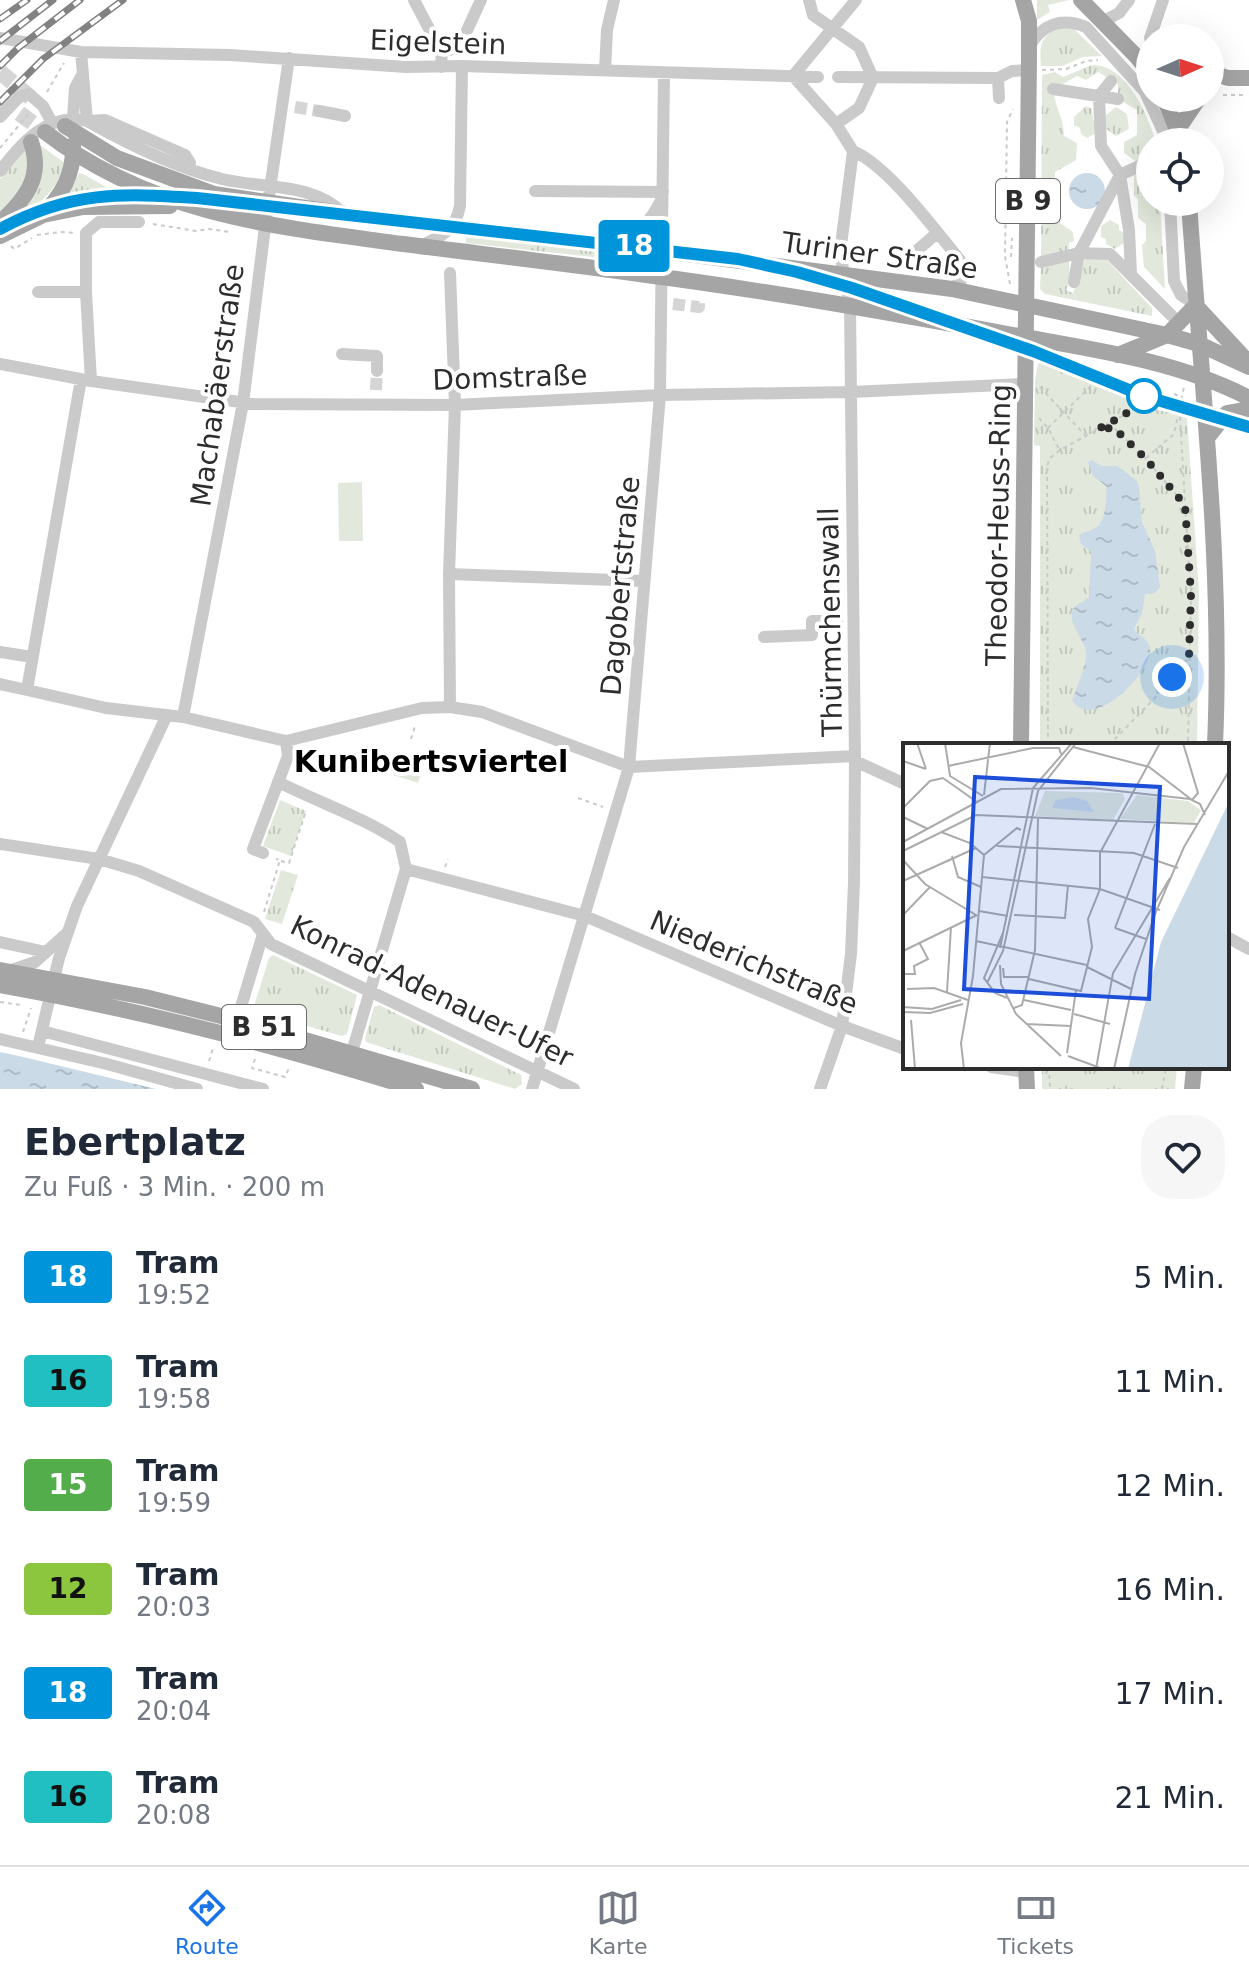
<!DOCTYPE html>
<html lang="de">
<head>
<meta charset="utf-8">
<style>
  :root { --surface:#fff; --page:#f6f6f7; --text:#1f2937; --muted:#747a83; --line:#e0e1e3; --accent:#1a73e8 }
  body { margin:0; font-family:"DejaVu Sans",sans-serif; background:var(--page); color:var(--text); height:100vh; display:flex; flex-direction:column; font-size:30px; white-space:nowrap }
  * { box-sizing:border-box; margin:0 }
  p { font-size:26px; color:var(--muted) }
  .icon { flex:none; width:44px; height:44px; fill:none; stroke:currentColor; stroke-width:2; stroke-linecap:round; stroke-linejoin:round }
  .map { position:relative; height:1089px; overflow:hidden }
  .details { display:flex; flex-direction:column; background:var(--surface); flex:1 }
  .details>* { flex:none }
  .badge { padding:0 16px; border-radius:6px; font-size:28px; line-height:52px }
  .needle { width:52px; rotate:87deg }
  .buttons { position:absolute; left:1136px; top:24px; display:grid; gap:16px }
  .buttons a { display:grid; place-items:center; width:88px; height:88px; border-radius:50%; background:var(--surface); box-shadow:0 8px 32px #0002; font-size:40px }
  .you { position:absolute; width:40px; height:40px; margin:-20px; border:6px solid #fff; border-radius:50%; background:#1a73e8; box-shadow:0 0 0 12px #1a73e833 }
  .map>.badge { position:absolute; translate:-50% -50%; box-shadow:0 0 0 4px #fff }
  .round { display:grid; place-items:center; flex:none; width:84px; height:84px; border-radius:32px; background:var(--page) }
  .overview { display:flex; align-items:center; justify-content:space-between; height:136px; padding:0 24px }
  h1 { font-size:38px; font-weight:700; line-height:60px }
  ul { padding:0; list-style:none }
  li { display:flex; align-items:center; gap:24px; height:104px; padding:0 24px }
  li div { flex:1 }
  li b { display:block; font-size:30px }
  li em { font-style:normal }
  li .badge { min-width:88px; font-weight:700; text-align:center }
  .tab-bar { display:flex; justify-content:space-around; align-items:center; height:112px; border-top:2px solid var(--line); background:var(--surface); font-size:22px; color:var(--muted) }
  .tab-bar a { display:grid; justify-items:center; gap:4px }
  .tab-bar .current { color:var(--accent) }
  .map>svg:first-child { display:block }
</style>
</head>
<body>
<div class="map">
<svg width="1249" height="1089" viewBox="0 0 1249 1089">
  <defs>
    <pattern id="grass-tufts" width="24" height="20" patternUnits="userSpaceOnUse" patternTransform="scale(2)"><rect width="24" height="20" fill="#e2e9dc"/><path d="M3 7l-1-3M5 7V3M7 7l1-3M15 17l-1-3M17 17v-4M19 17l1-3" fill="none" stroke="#c2c8bd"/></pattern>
    <pattern id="water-ripples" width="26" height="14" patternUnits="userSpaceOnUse" patternTransform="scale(2)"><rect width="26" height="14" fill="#cadae7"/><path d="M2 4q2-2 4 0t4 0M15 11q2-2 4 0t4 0" fill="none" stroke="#aebbc6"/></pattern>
  </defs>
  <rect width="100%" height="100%" fill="#fff"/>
  <path fill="url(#grass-tufts)" d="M1037,0H1069L1048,5L1050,12L1037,20Z
    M1061,26L1074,29L1102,56L1083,57L1062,66H1041C1039,44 1041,36 1061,26Z
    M1092,65C1127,65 1147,113 1156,142H1150V154L1137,162L1124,153V142L1137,135V110L1118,99V84L1098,72L1086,80L1077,76L1054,89C1054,108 1064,116 1064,136L1077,143L1076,160L1055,172V194L1059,197L1060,223L1073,232L1074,241L1069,243V249L1041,258L1042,75L1055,72L1063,77Z
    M1086,106L1092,109L1093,120L1096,123V133L1087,138L1081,134L1080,128L1074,125V117Z
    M1116,107L1127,114L1129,129L1116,136L1106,129L1105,116Z
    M28,145L30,177L0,213V179Z
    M41,146L65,163C54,199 33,206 5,227Z
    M1150,165V202H1160L1165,289L1144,267L1142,245L1146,241V224L1138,218V199L1134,196V175Z
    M79,173L83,174L128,199L64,205Z
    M1110,220L1119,225V230L1124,233V243L1115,249L1106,244V239L1101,237V226Z
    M466,234L646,254L647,263L466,243Z
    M1069,259L1070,281L1066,290L1073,293L1085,259H1106L1152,308V316L1045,294L1040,289L1041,266Z
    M1038,363L1145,385L1187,418L1199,592L1197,745H1040V446L1034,445L1035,380Z
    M398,751L424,764L418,783L393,775Z
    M280,800L306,811L291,856L263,846Z
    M281,870L298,875L282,924L265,919Z
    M273,955L357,995L347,1034L342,1036L255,1011L254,1006L269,958Z
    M379,1005L521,1075L522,1084L515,1089L366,1042L365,1038L374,1007Z
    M1042,1067H1177L1175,1089H1042Z"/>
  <path fill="#e2e9dc" d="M362,482L363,541H339L338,483Z"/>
  <path fill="url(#water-ripples)" d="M1069 191a18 18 0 1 1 36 0a18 18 0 1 1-36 0Z
    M1092,460L1101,466H1117L1136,480L1139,486L1142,522L1155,551L1160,587L1155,593L1145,594L1142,613L1134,629C1138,636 1148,638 1150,647C1156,668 1093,735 1072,700C1076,691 1088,661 1086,651C1084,639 1065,621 1074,608C1077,604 1085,601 1089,597L1091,552L1081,544L1079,535C1085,531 1092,531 1098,526C1106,518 1107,496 1106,486L1093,476L1088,462Z
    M0,1052L19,1056L156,1089H0Z"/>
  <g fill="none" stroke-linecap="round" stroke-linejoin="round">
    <path stroke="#d5d5d5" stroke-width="12" stroke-dasharray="12 6" stroke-linecap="butt" d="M295,107L319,111
      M673,304L699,307V298
      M376,390L377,371
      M822,621L843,620"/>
    <path stroke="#d5d5d5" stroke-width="16" stroke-dasharray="16 8" stroke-linecap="butt" d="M0,72L36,102
      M0,99L45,132"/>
    <path stroke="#cacaca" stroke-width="2" stroke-dasharray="4 4" stroke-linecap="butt" d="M1042,70L1066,69L1086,61L1098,60
      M47,92L64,63
      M1223,95H1242V91
      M0,148L30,112
      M153,224L196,231L209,229L230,232
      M37,235L60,232L75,233
      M11,246L14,249L32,238
      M1011,257L1012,238
      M1010,284L1005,256L1007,122L1013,109
      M1040,387L1085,435
      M1174,394L1181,397
      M1180,417L1185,502
      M1039,418L1048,428L1059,449
      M1107,426L1114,428L1145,458L1185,505L1191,594L1188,745
      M1238,426L1249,430
      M1048,428L1100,377
      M1235,430L1249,434
      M1146,458L1174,434L1184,387
      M411,739L415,726
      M1048,745L1047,466L1050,458L1060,450L1126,414L1137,385
      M1109,745L1154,699L1189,657
      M578,798L603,807
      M281,861L289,863L306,811
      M445,867L448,859
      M264,912L280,860L276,859
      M0,1002L21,1005
      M23,1032L31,1008
      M255,1059L252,1068L285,1077L289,1068
      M209,1061L213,1048
      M1049,1067L1050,1089
      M1162,1089L1166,1067"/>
    <path stroke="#cacaca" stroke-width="12" d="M414,0L437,44L442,49L441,67
      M809,0L813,15L859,47L873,78L859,108L836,124
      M1102,22L1119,13L1129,0
      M0,38L81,52L230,55L406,67L462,66L818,77
      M1150,38L1163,0
      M1029,47C1042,24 1062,17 1086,27L1145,92L1168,142
      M442,49L450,50L463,39L481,0
      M81,52L87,121
      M605,70L607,30L614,0
      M793,76L856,0
      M793,76L836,124L853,151
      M838,77L998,78L1012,71L1029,70
      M998,78L999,98
      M1111,81L1099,96L1101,146L1120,175L1129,230L1131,274
      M1053,89L1118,99
      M319,111L345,116
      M0,117L19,97L29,94L43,106L52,123
      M73,118L75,88L82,75
      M90,121L105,120L185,155L190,163L188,167
      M853,151C889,166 937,233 964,265C966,277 961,281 952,289
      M0,171C22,143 47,112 87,121C128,144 176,168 222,179C264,189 312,182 344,214
      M535,191L663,192
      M1170,202L1174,281L1181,295L1196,305
      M618,245C638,234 651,221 661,200
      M420,246C442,236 455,231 460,206L462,66
      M913,254L937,233
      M1041,262L1079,253L1110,254L1172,316
      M1074,282L1079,253L1120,175L1150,161
      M38,292H86
      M342,354L377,356V371
      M0,364L91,381L254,404L455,405L660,395L851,392L1025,384
      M81,379L27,690L106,708L183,717L286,741L422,708L450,707L482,712L629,767L855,756
      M91,381L86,292V233L99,222H139
      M449,574L643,581
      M764,637L812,635V621H822
      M0,652L32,657
      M0,684L27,690
      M450,707L449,574L455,405L450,273
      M183,717L243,403L268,203L289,58
      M855,761L905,784
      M278,782C318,802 363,817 400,842L406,869
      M0,844L99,859L139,871L254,922L271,944L574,1089
      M263,853L253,849L288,756L286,741
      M406,869L585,916L842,1026L905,1049
      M1227,937L1249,949
      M0,942L46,952
      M9,971L35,962L66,934
      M237,1020L263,934
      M42,1031L263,1089
      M0,1039L107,1064L197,1089
      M38,1047L59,958L77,906L167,715
      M352,1052L406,869
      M991,1067L1026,1072
      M532,1089L629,767L660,395L664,73
      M820,1089L842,1026L851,954L854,883L855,761L850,305L840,253L853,151"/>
    <path stroke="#a5a5a5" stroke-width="16" d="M1081,0L1137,57L1150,73
      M1210,72L1228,78H1249
      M1164,98L1182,142
      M65,126L117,158L214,194L373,218L618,245L952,289L1167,335L1199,344L1249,367
      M1178,129L1199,98
      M45,132C150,214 275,227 403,244C482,254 560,263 639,274C763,290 886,312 1008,334C1088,349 1177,360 1249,398
      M1189,202C1201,383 1223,563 1215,745
      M43,215C62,194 74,175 73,145
      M0,223C24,199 44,179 31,142
      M0,236L43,215L83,207L170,206
      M1197,307L1249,363
      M1118,355L1167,335L1196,305
      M1207,438L1227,413L1249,409
      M1021,745L1029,60V21L1023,0
      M0,970L145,997L237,1020L472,1089
      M0,985C141,1010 279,1046 416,1089
      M1026,1067L1027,1089
      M1192,1089L1194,1067"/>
    <g stroke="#828282" stroke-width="7">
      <path id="rail" d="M0,19L27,0
        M0,41L53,0
        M0,66L18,48L80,0
        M0,102L43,59L123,0"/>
    </g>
    <use href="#rail" stroke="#fff" stroke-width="4" stroke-dasharray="12" stroke-linecap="butt"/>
  </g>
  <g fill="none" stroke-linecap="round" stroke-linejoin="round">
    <g stroke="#fff" stroke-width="18">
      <path id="line" d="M0,229C70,191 121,193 197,198L738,259L797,272L852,288L1033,351L1144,396L1249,427"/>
    </g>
    <use href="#line" stroke="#0095da" stroke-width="12"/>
    <path stroke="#2d2d2d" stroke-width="8" stroke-dasharray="0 14.4" d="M1144,396L1137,385L1126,414L1098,429L1114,428L1145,458L1185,505L1191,594L1189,656L1172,677"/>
  </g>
  <circle fill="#fff" stroke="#0095da" stroke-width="4" cx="1144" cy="396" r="16"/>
  <g text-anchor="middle" stroke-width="8" stroke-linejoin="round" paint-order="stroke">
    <g fill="#fff" stroke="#6c6c6c" stroke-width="2">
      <rect x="996" y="179" width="64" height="44" rx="6"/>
      <rect x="222" y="1005" width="84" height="44" rx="6"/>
    </g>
    <g font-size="26" font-weight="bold" fill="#2d2d2d">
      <text x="1028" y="210">B 9</text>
      <text x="264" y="1036">B 51</text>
    </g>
    <g font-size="28" fill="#2d2d2d" stroke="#fff">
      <text transform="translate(438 42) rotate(2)" y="10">Eigelstein</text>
      <text transform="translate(880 255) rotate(8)" y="10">Turiner Straße</text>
      <text transform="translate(510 377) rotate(-2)" y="10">Domstraße</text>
      <text transform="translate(217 385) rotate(-82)" y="10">Machabäerstraße</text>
      <text transform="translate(998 525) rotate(-89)" y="10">Theodor-Heuss-Ring</text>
      <text transform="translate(620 586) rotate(-85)" y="10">Dagobertstraße</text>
      <text transform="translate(830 622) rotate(-91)" y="10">Thürmchenswall</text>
      <text transform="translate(754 962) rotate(23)" y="10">Niederichstraße</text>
      <text transform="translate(432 991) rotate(26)" y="10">Konrad-Adenauer-Ufer</text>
    </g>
    <g font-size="30" font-weight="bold" fill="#000" stroke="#fff">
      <text x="431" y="772">Kunibertsviertel</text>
    </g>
  </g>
  <g transform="translate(903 743)">
    <rect width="326" height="326" fill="#fff"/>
    <path d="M142,48L219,50L222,56L210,77L132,73ZM234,52L285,58L298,67L291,80L217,76Z" fill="#e2e9dc"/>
    <path d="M171,54L184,58L191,69L149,65L153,57ZM326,59V326H225L258,199Z" fill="#cadae7"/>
    <path fill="none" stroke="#ababab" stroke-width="2" d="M14,0L23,26M42,0L47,33L80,53M280,0L295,50L289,57M170,4L246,24L289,57M0,18L23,26M45,23L130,5H156L158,11M81,52L87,0M0,65L27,38L40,35L74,59M0,74L25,86M38,89L67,100L81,112M0,99L98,46L188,45L287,56L297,61L302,72M94,103L231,110L275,125M0,108L73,72L294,81M198,108L257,0M49,113L55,134L78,144M0,117L22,141L73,172M79,134L197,146L257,167M0,138L73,105M76,168L105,173M0,172L27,144M111,172L162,175L165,142M212,185L252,81M212,185L243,196M100,190L81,235L92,250L104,255M73,198L184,222M97,205L130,45L169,0M0,208L74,172M97,222L98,241L113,271L158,313M184,224L228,246M100,225L101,234H126M0,227L1,264M2,231H12L11,223L25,216L16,199M126,236L173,247M84,240L100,208L135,48L173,0M4,246L31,245L65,257M44,249L48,184M121,257L168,267M0,264L29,266L58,257M111,265L119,262L132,207L135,75M0,269L27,270L60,261M171,271L207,281M8,277L12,326M123,281L168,283M164,310L173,247L178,248L189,204L185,176L197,146V108M165,313L200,326M61,326L58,300L70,233L81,112L114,85L118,87M193,326L210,230L267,135M211,326L232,231L252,171L281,104L326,28"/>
    <path fill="#1d4ed8" fill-opacity="0.15" stroke="#1d4ed8" stroke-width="4" d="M72,34L257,44L246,256L61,246Z"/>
    <rect width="326" height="326" fill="none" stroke="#2d2d2d" stroke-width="4"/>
  </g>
</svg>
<div class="buttons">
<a><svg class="needle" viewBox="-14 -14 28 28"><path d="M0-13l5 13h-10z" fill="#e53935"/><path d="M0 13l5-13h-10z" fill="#747a83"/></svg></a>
<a><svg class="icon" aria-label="locate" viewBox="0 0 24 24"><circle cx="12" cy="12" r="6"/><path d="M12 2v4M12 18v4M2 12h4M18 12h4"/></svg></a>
</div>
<div class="you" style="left:1172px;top:677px"></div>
<b class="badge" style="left:634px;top:246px;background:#0095da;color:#fff">18</b>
</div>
<section class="details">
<div class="overview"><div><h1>Ebertplatz</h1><p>Zu Fuß · 3 Min. · 200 m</p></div><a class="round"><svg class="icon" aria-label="heart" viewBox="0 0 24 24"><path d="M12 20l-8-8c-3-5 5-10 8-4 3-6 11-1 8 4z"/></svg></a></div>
<ul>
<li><span class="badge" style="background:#0095da;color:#fff">18</span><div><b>Tram</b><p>19:52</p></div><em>5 Min.</em></li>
<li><span class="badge" style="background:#21bfc1;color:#111">16</span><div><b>Tram</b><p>19:58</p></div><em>11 Min.</em></li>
<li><span class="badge" style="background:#54ad4b;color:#fff">15</span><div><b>Tram</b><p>19:59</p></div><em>12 Min.</em></li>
<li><span class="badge" style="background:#8cc63f;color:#111">12</span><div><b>Tram</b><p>20:03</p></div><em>16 Min.</em></li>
<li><span class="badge" style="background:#0095da;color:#fff">18</span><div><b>Tram</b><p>20:04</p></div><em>17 Min.</em></li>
<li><span class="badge" style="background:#21bfc1;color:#111">16</span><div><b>Tram</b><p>20:08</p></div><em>21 Min.</em></li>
</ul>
</section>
<nav class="tab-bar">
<a class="current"><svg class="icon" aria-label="directions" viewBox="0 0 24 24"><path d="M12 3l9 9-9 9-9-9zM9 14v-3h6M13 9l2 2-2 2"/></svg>Route</a>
<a><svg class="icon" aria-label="map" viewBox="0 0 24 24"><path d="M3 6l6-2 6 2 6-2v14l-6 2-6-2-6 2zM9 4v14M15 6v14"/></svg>Karte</a>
<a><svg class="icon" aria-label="tickets" viewBox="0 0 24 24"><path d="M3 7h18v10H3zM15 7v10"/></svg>Tickets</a>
</nav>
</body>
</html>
